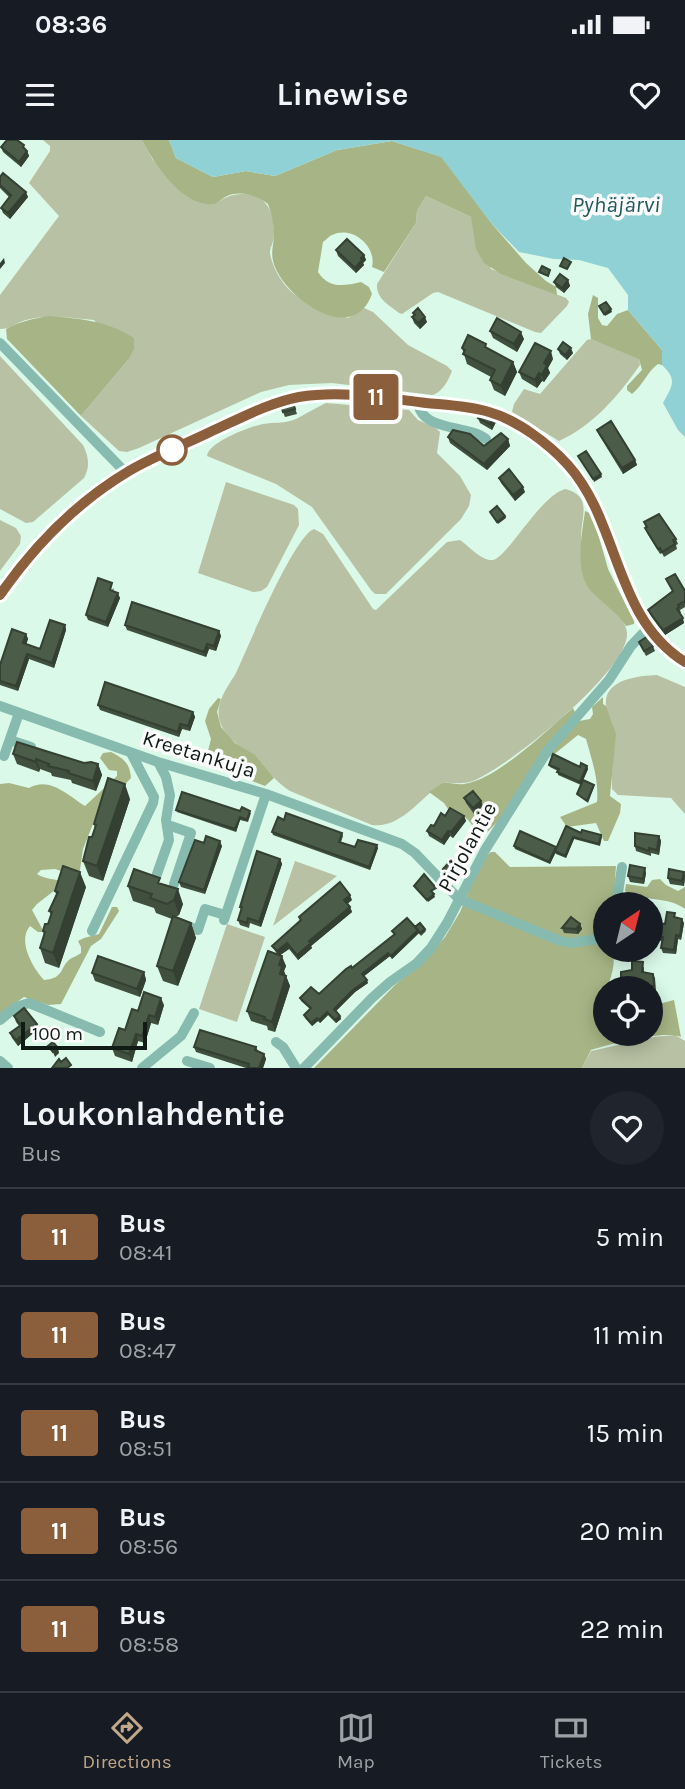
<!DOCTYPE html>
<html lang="en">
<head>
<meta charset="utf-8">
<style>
  :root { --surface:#171b24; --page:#20242c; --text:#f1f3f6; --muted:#9ea1a6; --line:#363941; --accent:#c1a888 }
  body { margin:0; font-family:Karla,sans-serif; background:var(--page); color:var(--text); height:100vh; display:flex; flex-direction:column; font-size:26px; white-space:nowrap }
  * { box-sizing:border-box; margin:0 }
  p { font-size:23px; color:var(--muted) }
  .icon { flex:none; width:38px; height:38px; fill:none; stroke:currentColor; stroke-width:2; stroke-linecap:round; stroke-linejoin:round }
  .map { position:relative; height:928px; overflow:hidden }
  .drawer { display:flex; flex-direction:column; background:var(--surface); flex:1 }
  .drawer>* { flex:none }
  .badge { padding:0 14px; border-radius:5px; font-size:24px; line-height:46px }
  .needle { width:46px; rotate:35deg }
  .fabs { position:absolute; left:593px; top:752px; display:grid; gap:14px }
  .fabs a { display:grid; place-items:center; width:70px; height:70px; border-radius:50%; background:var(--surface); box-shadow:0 4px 18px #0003; font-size:35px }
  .scale { position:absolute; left:21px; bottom:18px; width:126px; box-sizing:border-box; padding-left:7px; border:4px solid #101b15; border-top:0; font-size:19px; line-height:24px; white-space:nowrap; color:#101b15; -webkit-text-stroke:5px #fdfdfd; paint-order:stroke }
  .map>.badge { position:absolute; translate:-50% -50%; box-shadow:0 0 0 4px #fff }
  .round { display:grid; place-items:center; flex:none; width:74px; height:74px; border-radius:37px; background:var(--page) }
  .overview { display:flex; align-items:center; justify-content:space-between; height:119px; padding:0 21px }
  h1 { font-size:33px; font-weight:700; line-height:52px }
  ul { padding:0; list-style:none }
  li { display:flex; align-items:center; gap:21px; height:98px; padding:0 21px; border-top:2px solid var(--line) }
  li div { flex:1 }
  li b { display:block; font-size:26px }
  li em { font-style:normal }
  li .badge { min-width:77px; font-weight:700; text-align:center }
  .status { display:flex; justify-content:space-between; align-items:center; height:49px; padding:0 35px; background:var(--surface); direction:ltr }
  .status svg { height:19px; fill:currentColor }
  header { display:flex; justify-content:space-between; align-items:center; height:91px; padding:0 21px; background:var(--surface); font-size:32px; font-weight:700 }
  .menu { display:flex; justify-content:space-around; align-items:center; height:98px; border-top:2px solid var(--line); background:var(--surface); font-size:19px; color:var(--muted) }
  .menu a { display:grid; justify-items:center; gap:4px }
  .menu .current { color:var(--accent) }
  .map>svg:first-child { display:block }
</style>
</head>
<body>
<div class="status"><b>08:36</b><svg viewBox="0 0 49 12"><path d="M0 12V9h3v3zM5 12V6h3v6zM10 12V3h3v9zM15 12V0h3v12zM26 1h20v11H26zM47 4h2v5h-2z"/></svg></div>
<header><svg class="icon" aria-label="menu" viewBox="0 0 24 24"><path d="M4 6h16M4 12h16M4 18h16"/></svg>Linewise<svg class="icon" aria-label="heart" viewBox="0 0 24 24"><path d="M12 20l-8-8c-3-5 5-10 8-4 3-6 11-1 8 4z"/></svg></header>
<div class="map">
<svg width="685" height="928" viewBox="0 0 685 928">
  <rect width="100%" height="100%" fill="#daf9e8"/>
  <path fill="#b8c1a3" d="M43,0H142L153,20L220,61C228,55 236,54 245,54C269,55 275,77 274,97C273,103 270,108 270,113C271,121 276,132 280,138C295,163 323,169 348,178L364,168L373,172L408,205L447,226L452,231C448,241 443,251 433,255L332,243L289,245L261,252L139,308L127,312L119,311L81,276L128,220L94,180C71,178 49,174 26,180C17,182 10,189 0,189V155L59,76L29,43L50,11V6Z
    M426,56L471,77L491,129L566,158L569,162L567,166L541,193L535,192L438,152L433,153L402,174L399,173C389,165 376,159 377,144L416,83L417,71Z
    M591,199L633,215L639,218L640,225C618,256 594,285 559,301L512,272L514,264L524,249L540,254L587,200Z
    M0,216L83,305C89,317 90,327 84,338L33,382L26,383L0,369Z
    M326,263L409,270L418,280L436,288L440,292L437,313L460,336L471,355L469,366L461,379L386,454H375L371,450L312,367L276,344L207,316C209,302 249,287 263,284C275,282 285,284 296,279C306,274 315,268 326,263Z
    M226,342L294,365L298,369L299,385L267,447L261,451L253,452L198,433Z
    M565,349C597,357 577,383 582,403C586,420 599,446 607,462C613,473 626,479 627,493C629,531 508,627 473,641C462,645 453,642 442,643C421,658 400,689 372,685L290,651C276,642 266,629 256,617C251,612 243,609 238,605C209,581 216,563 235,535C247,510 293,397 314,389L323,394L373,469L376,470L447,402L460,400C469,406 481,421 493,420C507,418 540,356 565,349Z
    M0,380L16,388L21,396L20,404L0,431Z
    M657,535L685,547V674L671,658L618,655L612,649C611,629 615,608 613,587C612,580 607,574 606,566C603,539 638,536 657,535Z
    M295,721L337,736L273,786Z
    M227,784L265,797L237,882L199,869Z
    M675,895L685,901V928H582L591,911L654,897Z"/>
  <path fill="#a7b586" d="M142,0H169L176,18L213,37L246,31L275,36L337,10L392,1L442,17L492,84L526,123L546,141L556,147L557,155L501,134L484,123L476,109L471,77L426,56L417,71L416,83L384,132L372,127C377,106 352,85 332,95C329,96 326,100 323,102L318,132C329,149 343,146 361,142L369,147L372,154C353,206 288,160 275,127C270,115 273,108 274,96C274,85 272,75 268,64C257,56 242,50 227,56C222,58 219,63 213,64C182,67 154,23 142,0Z
    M593,155L598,158V178L602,185L607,186L617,174L628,170L662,210V225L658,224C647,232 643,245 632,254L627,250V246L642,230L639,219L591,199L588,174Z
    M49,176C82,179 105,180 134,198V209L128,220L81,276L7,199L6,189C20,181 33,179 49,176Z
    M585,371L590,373L594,379L608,429L634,481V484L626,486C616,471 603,464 591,451C574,432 582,394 585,371Z
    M603,557V564L606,566L616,594L610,656L621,664L620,673L608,701H604L596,683L567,687L560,677L597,662C599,639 592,621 586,599L578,595L552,616L538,618L502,677L480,700C474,687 467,672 450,672L444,663L429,652L442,643C449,642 457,645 464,644C498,639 547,590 573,568L579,581L590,579L593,574L592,567Z
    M218,558L221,559L217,572L221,587L235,603L255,615L274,638L265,646L247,639L241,632L212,628L205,623L211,599L205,581L209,569Z
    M111,612C123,618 130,623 131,638L97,674L83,709L79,737L55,729L41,730L37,734C46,740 56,738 64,743L37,764L32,770L44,792H38L30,786C17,801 33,828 44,840C65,838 59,828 70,819C73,817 77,816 81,813V807L78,801L84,798L99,794L112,767H117L119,771L101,799L91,806L61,864L48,865L24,857L0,874V644L9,643L29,648C49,636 68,655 85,666L117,636V631L109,630L100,618L103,613Z
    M491,712H495L510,727L616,726L613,765H606V810H613C617,831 606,847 601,867L605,869L606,894H651V866L674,860L681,897C663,890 611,904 591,910L582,928H314L395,845L424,821L445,797L460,772L476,734L485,717Z
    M660,739L666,745L678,751L685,747V769C669,756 636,761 625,751L626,744L647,747L652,740Z"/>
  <path fill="#8fd1d4" d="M169,0H685V297L678,290L663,263C672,246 678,240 662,225V210L628,170V155L608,128L579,120L554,119L519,112L492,84L441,17L392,1L337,10L275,36L246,31L213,37L176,18Z"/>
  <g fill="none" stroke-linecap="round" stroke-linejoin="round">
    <path stroke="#87bbb0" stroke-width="10" d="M0,203L126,333
      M418,262C421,292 467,284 486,299
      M0,455C34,406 77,362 129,331C155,316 183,305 210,292C242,277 274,260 310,256C348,251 388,258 426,263C445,265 465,266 484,270C514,277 547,302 568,325C621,383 613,478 685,522
      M0,566L158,622L266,654L402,704L415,713L459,759L558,800L571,803L598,799L606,794
      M10,600L31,607
      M4,616L19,573
      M168,685L191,693L174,744
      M157,734L169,700L166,680L170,655L166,637L158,622
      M616,765L622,727
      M224,780L266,654
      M179,783L198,790L205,769L225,775
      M92,791L153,663L154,657L131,613
      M0,880L16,867L29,863L100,892
      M276,902L283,907L296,928
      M0,921L8,928
      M187,921L210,928
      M142,928L181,896L194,873
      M304,928L372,858L390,842L417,823L431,808L447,783L485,710L548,610L609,540L631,506L648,488"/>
  </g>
  <path fill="#404f3e" d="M1,7L27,11L29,16L21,27L3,12Z
    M0,37L28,57L10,79L3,73L1,68L9,57L0,48Z
    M336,110L364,115L366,120L363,123L364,125L356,133L338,116Z
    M568,140L570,146L564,153L556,147L554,142Z
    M413,173L427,182L420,189L414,183L412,177L414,176Z
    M490,191L524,199L517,212L493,198Z
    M462,208L488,209L513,222L517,232L505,256L494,250L490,240L491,237L467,224Z
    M558,209L573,213L567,220L560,214Z
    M553,219L548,228L550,233L544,242L542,241L537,248L522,239L519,232Z
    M293,262L297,274L285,277L283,272Z
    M478,278L496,282L492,290L480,283Z
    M597,290L635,320L637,325L623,334L599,295Z
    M448,297L484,306L508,299L510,306L487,330L450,303Z
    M499,338L525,352L515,361L501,343Z
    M644,382L676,399L678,404L676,405L677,409L664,417L662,413L660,414L647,393Z
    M666,439L685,451V467L680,470L681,473H680L684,483L665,495L650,475L648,470L672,451Z
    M114,448L113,451L120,458L108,487L88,480L86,475Z
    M65,485L66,490L54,528L29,519L18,551L0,545V525L26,494L28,499L26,504L40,509Z
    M125,485L219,491L221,496L216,511L209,509L206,517L127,490Z
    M639,502L653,506L655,511L646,516Z
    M98,565L193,572L195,577L190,591L182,589L179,597L100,570Z
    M13,614L98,624L102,635L96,651L72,643L71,640L52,636L51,633L40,629L39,632L17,624Z
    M549,625L580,627L587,626L588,629L581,645L558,635V631L550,627Z
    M464,658L481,661L483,666L474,674L466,663Z
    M130,659L103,741L89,736L83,721L95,688L94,684Z
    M176,670L240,671L251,673L248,682L240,680L236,692L177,672Z
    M445,676H464L466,681L453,698L450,696L444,705L429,696L427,691Z
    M284,680L342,693L343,696L341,702L355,707L378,708L370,730L273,695L272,692Z
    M566,686L581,693L601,695L602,697L600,706L574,699L566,718L556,714L555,712L550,724L515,709L514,706L556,707V708Z
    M659,696L661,701L659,715L651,713V716L636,711L635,706Z
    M204,703L222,706L205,754L181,747L179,742Z
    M280,719L282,724L261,787L250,783L249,788L240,785L238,780L241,770L240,767Z
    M684,732L685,736L684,746L670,744L668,738Z
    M646,733L644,744L630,742L628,736Z
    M162,744L183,764L179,775L176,777L191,783L196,798L178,846L163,841L157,826L172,779L156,773L154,768L133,761L128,746Z
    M86,747L59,828L45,823L40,808L44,795L43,791L48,784L51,775L49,771L56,754L55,751Z
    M352,760L347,764L350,767L352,772L311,806L312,808L298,820L289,809L280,815L286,826L284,831L290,846L275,892L268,890L267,886L251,881L247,871L277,814L272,806L300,781L299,777Z
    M676,778L684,783L681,800L678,799L676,814L663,813L661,808L662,801L651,799V782L665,784Z
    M580,784L582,789L578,794L564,793L562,788Z
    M415,787L425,789L426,791L421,796L419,793L392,819L390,816L364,836L368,843L355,852L336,871L340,876L341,879L336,883L328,875L320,883L318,881L312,886L305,878L304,875L310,869L301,861L300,858L319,854L394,795L392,791Z
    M644,827V832L653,834L655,838L656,850H651V849H622L621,845L632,830Z
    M144,832L146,840L140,857L95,841L92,833Z
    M164,865L158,885L151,883L145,903L138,901L132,922L115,916L112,908L138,871Z
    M14,876L37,884L38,889L18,906L12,898L10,893L19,886L16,882Z
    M194,907H256L258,911L264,914L266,919L263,928H246L196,912Z"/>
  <path fill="#344032" d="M27,11L29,16L21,27L19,22Z
    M26,52L28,57L10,79L8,73Z
    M364,115L366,120L363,123L364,125L356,133L355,128Z
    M4,118L5,123L0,129V123Z
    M568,140L570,146L564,153L562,148Z
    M611,169L612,172L605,176L604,174Z
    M425,177L427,182L420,189L418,183Z
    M521,192L524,199L517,212L514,204Z
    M571,208L573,213L567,220L565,215Z
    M551,211L553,219L548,228L550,233L544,242L542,235L544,223Z
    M513,222L517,232L505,256L501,246Z
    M539,233L542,241L537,248L535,240Z
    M494,277L496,282L492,290L490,284Z
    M508,299L510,306L487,330L484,324Z
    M635,320L637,325L623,334L622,328Z
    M601,334L602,337L594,342L593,339Z
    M523,347L525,352L515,361L513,355Z
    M505,376L506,378L498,384L497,382Z
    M118,453L120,458L108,487L106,482Z
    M683,478L684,483L665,495L663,490Z
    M65,485L66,490L54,528L52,523Z
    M219,491L221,496L216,511L214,506Z
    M26,494L28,499L25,508L23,503Z
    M207,504L209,509L206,517L204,512Z
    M27,514L29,519L18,551L16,546Z
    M193,572L195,577L190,591L188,586Z
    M180,584L182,589L179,597L178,592Z
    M36,619L40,629L39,632L36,622Z
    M98,624L102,635L96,651L93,641Z
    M587,626L588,629L581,645L580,642Z
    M125,644L130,659L103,741L97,726Z
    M594,645V647L588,663L587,661Z
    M481,661L483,666L474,674L473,668Z
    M464,676L466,681L453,698L451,692Z
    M240,677V680L236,692L235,689Z
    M448,691L450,696L444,705L442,700Z
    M659,696L661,701L659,715L657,710Z
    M573,697L574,699L566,718L565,716Z
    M220,701L222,706L205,754L204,750Z
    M377,705L378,708L370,730L369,727Z
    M556,707L557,710L550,724L549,722Z
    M280,719L282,724L261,787L259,782Z
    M460,727L461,730L452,741L451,738Z
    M645,728L646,733L644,744L643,739Z
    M80,732L86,747L59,828L53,813Z
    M684,732L685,736L684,746L682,741Z
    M178,749L183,764L179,775L174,760Z
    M434,754L435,757L428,762L427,760Z
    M350,755L352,760L346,765L344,760Z
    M350,767L352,772L311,806L312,808L298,820L297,815L309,801Z
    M682,779L684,783L681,800L680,796Z
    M191,783L196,798L178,846L173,831Z
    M580,784L582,789L578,794L576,789Z
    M418,790L419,793L392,819L391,816Z
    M676,795L678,799L676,814L674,810Z
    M287,803L289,809L279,816L277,811Z
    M388,813L390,816L363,837L362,834Z
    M282,816L286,826L284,831L286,837L280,834L279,825Z
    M144,832L146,840L140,857L137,849Z
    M286,836L290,846L275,892L272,882Z
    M367,840L368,843L355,852L335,872L334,869L354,849Z
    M161,858L164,865L158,885L155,877Z
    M327,872L328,875L320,883L319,880Z
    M149,875L151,883L145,903L142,896Z
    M340,876L341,879L336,883L335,880Z
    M317,878L318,881L312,886L311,883Z
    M37,884L38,889L18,906L16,900Z
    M136,894L138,901L132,922L129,914Z
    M58,908L59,913L55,917L53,912Z
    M264,914L266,919L263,928H259Z"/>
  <path fill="#4b5c48" stroke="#344032" stroke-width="2" d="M7,0H17L24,5L23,7L27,11L19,22L1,7Z
    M3,33L26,52L8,73L1,68L11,55L0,45V37Z
    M347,99L364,115L361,118L362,120L355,128L336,110Z
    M564,118L571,122L567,129L560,126Z
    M542,126L550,130L548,136L539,132Z
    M560,134L568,140L562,148L554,142Z
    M606,162L611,169L604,174L599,166Z
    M418,168L425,177L418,183L412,177L415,175L413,173Z
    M497,178L521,192L514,204L490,191Z
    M468,195L486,204L485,207L513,222L501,246L490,240L495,230L463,214L465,210L462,208Z
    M563,202L571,208L565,215L558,209Z
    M535,203L551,211L544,223L547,225L542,235L539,233L535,240L519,232Z
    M293,262L295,269L283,272L281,265Z
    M481,273L494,277L490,284L478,278Z
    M611,281L635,320L622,328L597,290Z
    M453,290L470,294L484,306L501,293L508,299L484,324L448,297Z
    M586,311L601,334L593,339L578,316Z
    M509,329L523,347L513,355L499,338Z
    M497,366L505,376L497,382L490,372Z
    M659,374L676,399L673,400L675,404L662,412L660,408L658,409L645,388L647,387L644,382Z
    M675,434L685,451V461L678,465L679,467L677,469L683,478L663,490L648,470L673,451L666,439Z
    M98,438L112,443L110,450L118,453L106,482L86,475Z
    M132,462L219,491L214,506L207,504L204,512L125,485Z
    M50,480L65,485L52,523L27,514L16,546L0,541V525L12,489L26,494L23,503L40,509Z
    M648,496L653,506L644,511L639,502Z
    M105,542L193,572L188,586L180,584L178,592L98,565Z
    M17,602L84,623L91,622L98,624L93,641L68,633L69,631L48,626L49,624L36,619V622L13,614Z
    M553,614L580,627L581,623L587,626L580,642L557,632L559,629L549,625Z
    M108,638L125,644L97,726L83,721L89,697H92L96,685L94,684Z
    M583,640L594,645L587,661L577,654Z
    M473,651L481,661L473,668L464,658Z
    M182,652L240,671L242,667L250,671L247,680L240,677L235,689L176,670Z
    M450,668L464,676L451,692L448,691L442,700L427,691L431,685L434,686L441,673L445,676Z
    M286,673L342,693L339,702L355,707L358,700L377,705L369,727L272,692L278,677L284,680Z
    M566,686L581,693L582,690L601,695L599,704L573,697L565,716L555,711Z
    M520,691L556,707L549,722L514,706Z
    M635,693L659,696L657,710L649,708V711L635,706Z
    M206,696L220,701L204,750L179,742L195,700L204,703Z
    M257,711L280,719L259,782L248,778L247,783L238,780L242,767H240Z
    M451,720L460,727L451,738L443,729Z
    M630,725L645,728L643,739L628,736Z
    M63,726L80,732L53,813L40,808L45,792L43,791L45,784H48L52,772L49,771L58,752L55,751Z
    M134,729L160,738L158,743L178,749L174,760L167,764L150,758L152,754L128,746Z
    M669,729L684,732L682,741L668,738Z
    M424,734L436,748L431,751L434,754L427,760L414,746Z
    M340,742L350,755L344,760L350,767L309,801L311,803L297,815L287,803L277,811L272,806L301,780L299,777Z
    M667,772L675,773L674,777L682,779L680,796L676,795L674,810L661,808L663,797L651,795V782L665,784Z
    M173,776L191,783L173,831L157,826Z
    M571,777L580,784L576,789L562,788Z
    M407,778L418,790L391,816L388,813L362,834L367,840L354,849L334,869L340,876L335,880L327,872L319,880L317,878L311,883L304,875L311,868L300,858L311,847L319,854L346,829L351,826L352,828L395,794L392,791Z
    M420,783L425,789L420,793L415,787Z
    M268,811L282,816L279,825L282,826L280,834L286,836L272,882L264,879L265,877L247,871Z
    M98,816L144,832L137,849L92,833Z
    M632,821L643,822L642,832L653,834L654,846L621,845V832L632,830Z
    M144,852L161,858L155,877L149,875L142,896L136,894L129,914L112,908L119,888L125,890L132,869L138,871Z
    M24,868L37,884L16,900L10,893L21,885L14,876Z
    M200,890L256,907L255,910L264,914L259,928H251L248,927L249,924L194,907Z
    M53,902L58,908L53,912L48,906Z
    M66,918L71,925L67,928H52L59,919L61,922Z"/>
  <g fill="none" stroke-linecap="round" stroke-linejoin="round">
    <g stroke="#fff" stroke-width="16">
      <path id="line" d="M0,455C34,406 77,362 129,331C155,316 183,305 210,292C239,279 268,263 299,257C341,250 384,258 426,263C446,265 469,266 489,272C517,280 548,303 568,325C620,383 614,478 685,522"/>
    </g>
    <use href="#line" stroke="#8b5e3c" stroke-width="10"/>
  </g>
  <circle fill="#fff" stroke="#8b5e3c" stroke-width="3.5" cx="172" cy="310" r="14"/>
  <g text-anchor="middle" stroke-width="7" stroke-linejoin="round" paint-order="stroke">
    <g font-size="21" fill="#101b15" stroke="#fdfdfd">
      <text transform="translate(199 614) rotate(17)" y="7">Kreetankuja</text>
      <text transform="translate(467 707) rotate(-61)" y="7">Pirjolantie</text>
    </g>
    <g font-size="23" font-style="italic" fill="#20595c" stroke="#fdfdfd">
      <text x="616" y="72">Pyhäjärvi</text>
    </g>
  </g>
</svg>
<div class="fabs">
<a><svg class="needle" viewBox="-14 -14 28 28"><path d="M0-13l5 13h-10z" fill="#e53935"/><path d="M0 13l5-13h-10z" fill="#9ea1a6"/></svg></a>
<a><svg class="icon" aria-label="locate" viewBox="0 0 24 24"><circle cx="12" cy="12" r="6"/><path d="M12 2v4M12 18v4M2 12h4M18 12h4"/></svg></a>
</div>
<div class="scale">100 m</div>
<b class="badge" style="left:376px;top:257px;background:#8b5e3c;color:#fff">11</b>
</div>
<section class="drawer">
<div class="overview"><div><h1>Loukonlahdentie</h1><p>Bus</p></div><a class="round"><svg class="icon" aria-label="heart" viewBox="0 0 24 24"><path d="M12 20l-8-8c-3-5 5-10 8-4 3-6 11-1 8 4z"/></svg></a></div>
<ul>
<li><span class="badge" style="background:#8b5e3c;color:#fff">11</span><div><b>Bus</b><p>08:41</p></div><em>5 min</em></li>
<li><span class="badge" style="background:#8b5e3c;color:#fff">11</span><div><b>Bus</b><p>08:47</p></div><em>11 min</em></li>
<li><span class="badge" style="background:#8b5e3c;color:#fff">11</span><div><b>Bus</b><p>08:51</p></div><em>15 min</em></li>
<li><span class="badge" style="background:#8b5e3c;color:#fff">11</span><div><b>Bus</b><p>08:56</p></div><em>20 min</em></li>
<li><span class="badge" style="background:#8b5e3c;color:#fff">11</span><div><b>Bus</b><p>08:58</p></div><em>22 min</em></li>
</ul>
</section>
<nav class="menu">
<a class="current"><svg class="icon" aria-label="directions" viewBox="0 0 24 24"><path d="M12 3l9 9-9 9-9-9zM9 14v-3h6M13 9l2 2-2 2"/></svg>Directions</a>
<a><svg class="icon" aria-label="map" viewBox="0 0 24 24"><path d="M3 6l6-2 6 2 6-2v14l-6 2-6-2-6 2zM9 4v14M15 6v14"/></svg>Map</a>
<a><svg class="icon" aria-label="tickets" viewBox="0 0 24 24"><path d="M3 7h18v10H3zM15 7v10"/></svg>Tickets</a>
</nav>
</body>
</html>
